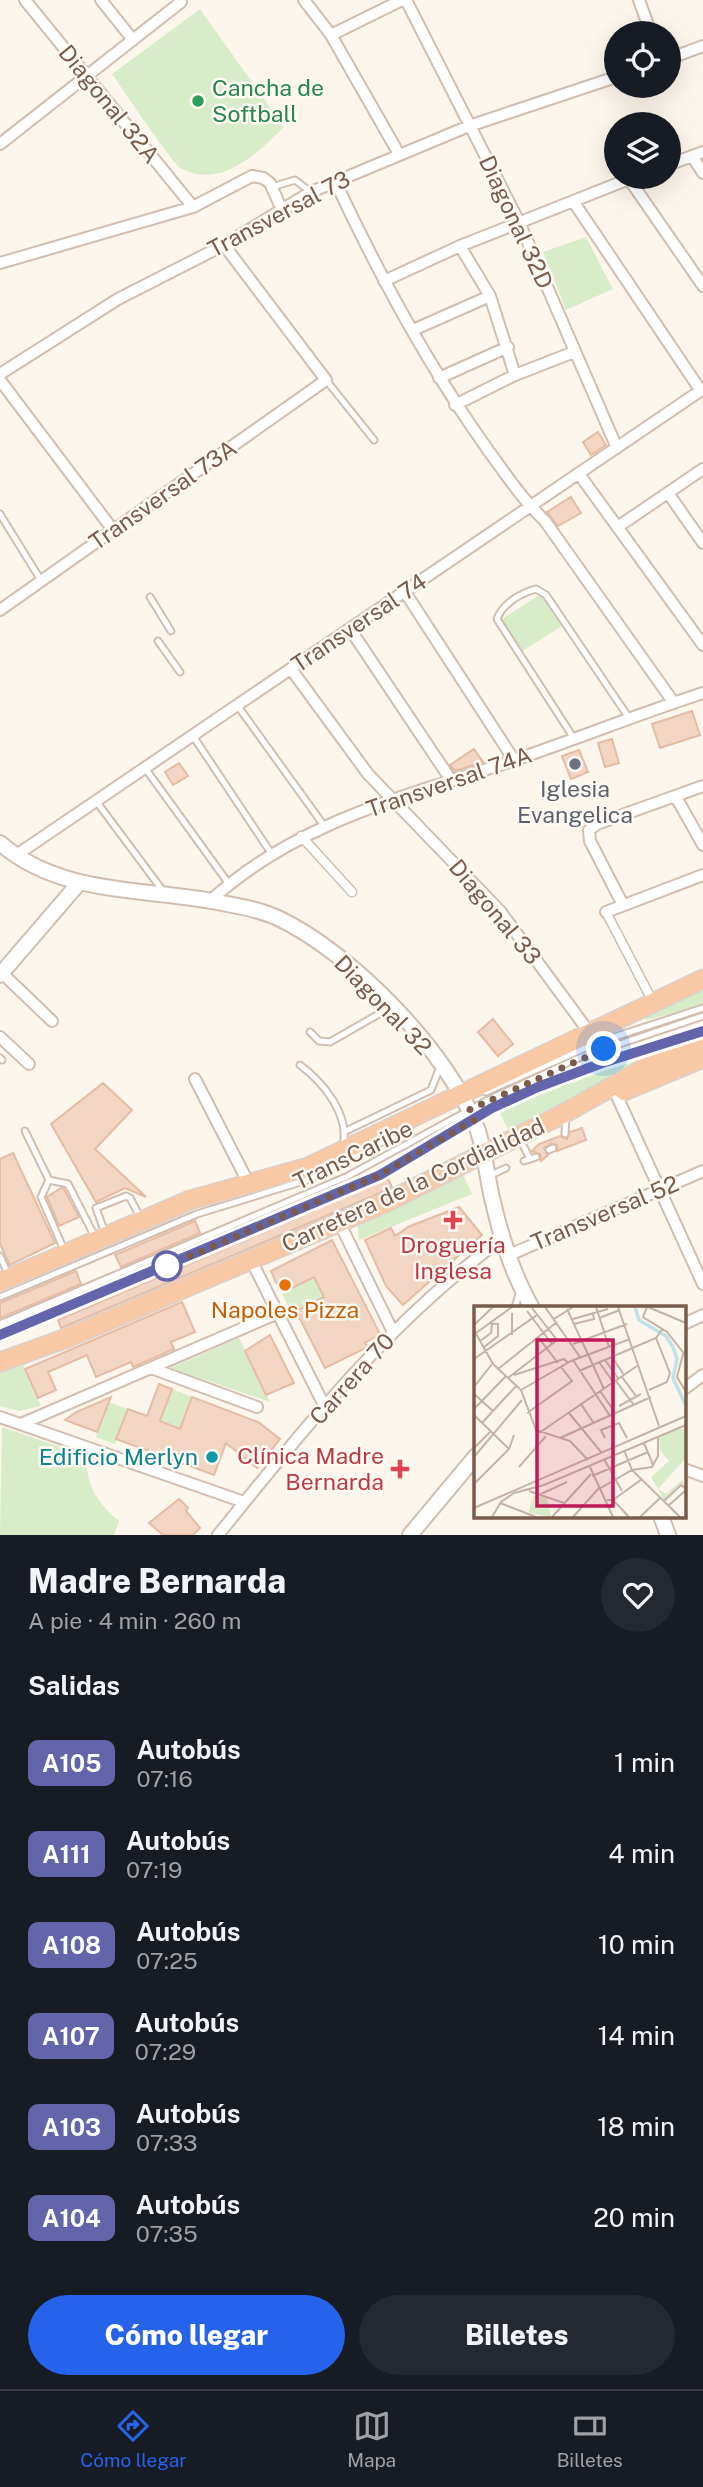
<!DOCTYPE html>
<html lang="es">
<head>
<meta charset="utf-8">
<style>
  :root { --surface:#171b24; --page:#242831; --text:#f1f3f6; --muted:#9ea1a6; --line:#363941; --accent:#2563eb }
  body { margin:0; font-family:"Public Sans",sans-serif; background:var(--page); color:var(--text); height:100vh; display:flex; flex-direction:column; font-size:26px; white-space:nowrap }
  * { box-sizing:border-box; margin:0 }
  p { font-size:23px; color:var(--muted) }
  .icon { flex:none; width:38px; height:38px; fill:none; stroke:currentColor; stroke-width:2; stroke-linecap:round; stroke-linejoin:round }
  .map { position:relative; height:1535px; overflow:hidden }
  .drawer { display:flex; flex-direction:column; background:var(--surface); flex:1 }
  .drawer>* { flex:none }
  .badge { padding:0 14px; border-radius:10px; font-size:24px; line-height:46px }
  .fabs { position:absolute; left:604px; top:21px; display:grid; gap:14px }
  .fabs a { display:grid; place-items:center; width:77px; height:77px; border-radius:50%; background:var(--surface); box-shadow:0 7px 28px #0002; font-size:35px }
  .you { position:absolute; width:35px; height:35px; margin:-18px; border:5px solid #fff; border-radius:50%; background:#1a73e8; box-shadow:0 0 0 10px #1a73e833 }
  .map>.badge { position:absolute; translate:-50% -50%; box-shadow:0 0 0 4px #fff }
  h2 { padding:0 28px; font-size:26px; line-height:63px }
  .round { display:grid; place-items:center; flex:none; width:74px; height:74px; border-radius:37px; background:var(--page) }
  .overview { display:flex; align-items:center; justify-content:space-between; height:119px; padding:0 28px }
  h1 { font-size:33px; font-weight:800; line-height:52px }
  .primary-button { display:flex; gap:14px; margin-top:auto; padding:14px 28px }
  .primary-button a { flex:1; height:80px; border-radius:42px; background:var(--accent); color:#fff; font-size:28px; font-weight:800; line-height:80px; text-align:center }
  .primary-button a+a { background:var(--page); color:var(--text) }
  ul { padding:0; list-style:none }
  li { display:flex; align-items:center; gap:21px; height:91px; padding:0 28px }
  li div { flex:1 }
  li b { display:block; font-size:26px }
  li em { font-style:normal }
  li .badge { min-width:77px; font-weight:700; text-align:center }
  .menu { display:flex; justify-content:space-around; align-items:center; height:98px; border-top:2px solid var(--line); background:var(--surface); font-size:19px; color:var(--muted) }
  .menu a { display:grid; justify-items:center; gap:4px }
  .menu .selected { color:var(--accent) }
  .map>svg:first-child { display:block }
</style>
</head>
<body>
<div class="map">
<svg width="703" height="1535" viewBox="0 0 703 1535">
  <rect width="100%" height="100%" fill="#fdf6ec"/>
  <path fill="#d8ecc9" d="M200,9L284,127C257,153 223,189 182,169C173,165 122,88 112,74Z
    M586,237L613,289L566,310L543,252Z
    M541,594L562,626L521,652L500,620Z
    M703,990V1005L647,1020L645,1016Z
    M686,1042L614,1075L509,1131L499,1111L618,1061Z
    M463,1174L472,1194L359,1240L357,1222Z
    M314,1277L324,1297L291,1313L282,1293Z
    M239,1338L270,1402L170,1368Z
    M22,1362L41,1406L19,1411L0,1406V1368Z
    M172,1389L192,1397L180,1428L160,1421Z
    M109,1402L128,1409L115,1444L96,1437Z
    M2,1427L87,1456C84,1483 99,1505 119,1521L114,1535H0Z"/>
  <path fill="#f3d5c3" stroke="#e6bba3" stroke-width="2" d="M598,432L606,445L591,455L583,442Z
    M571,497L581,513L558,526L547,512Z
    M692,711L700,735L660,748L652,724Z
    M612,739L619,763L605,767L598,743Z
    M474,749L483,762L455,771L450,765Z
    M579,750L588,772L571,779L562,756Z
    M179,763L188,776L173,785L165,772Z
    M493,1019L513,1044L498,1056L478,1032Z
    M103,1083L132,1110L95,1149L146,1197L125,1188L96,1202L51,1124Z
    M582,1128L586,1140L557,1151V1145L551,1143L544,1148L548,1155L541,1161L540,1154L532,1151L539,1144L560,1136L567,1139L570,1132Z
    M13,1153L55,1243L10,1265L0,1244V1159Z
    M388,1179L392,1187L380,1193L61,1328L58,1320Z
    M61,1188L64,1189L79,1217L59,1226L47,1197Z
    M459,1207L482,1235L403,1305L386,1286L365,1240L391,1228L395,1236L408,1227Z
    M195,1221L200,1233L121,1267L115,1255Z
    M332,1240L380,1334L365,1343L368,1347L325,1368L296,1311L324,1297L314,1277L286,1291L281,1281L276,1283L271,1271Z
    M76,1271L81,1284L0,1318V1303Z
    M182,1302L195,1332L171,1342L174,1349L133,1367L131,1362L96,1377L87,1355L48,1372L56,1390L38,1398L25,1369Z
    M270,1335L294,1383L266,1395L245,1351Z
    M159,1384L172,1389L160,1421L180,1429L192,1397L258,1422L280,1439L257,1468L226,1443L214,1475L116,1439L128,1409L147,1416Z
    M111,1397L97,1432L65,1420L76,1412Z
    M179,1499L188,1508L186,1511L200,1528L193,1535H163L149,1523Z"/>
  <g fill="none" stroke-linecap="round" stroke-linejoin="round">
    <g stroke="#d1beb0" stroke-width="9">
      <path id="service" d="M272,187L295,180L311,192
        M326,380L374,440
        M0,514L42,582
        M150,597L171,631
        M158,641L180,672
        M237,705L325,827
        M193,736L271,853
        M573,737L497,619C503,603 521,593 536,589L546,595L629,718
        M145,768L229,884
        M96,801L163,891
        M310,1032L319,1041L330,1042L391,1007
        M0,1058L2,1060
        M300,1065C324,1083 350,1115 343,1146
        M486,1092L599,1042L703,1008
        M25,1131L49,1180L41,1197L64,1250
        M346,1131L431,1090L440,1067
        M565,1134L566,1117
        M521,1141L530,1159
        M549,1150L553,1148
        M524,1161L536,1157
        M491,1175L506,1168
        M49,1180L68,1184L96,1239
        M105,1233L96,1208L126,1196L130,1198L141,1219
        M0,1256L9,1276
        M0,1297L197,1214L307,1180L410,1128
        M515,1308L520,1290
        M0,1324L346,1177L488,1100L581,1057L703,1016
        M0,1335L380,1175L492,1108L538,1087L602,1063L703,1031"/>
    </g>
    <g stroke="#d1beb0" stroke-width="11">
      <path id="pedestrian" d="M301,836L352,892
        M606,912L653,1002"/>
    </g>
    <g stroke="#d1beb0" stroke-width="14">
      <path id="minor" d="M25,0L193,207
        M101,0L133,40
        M304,0L331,35L399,154
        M406,0L519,222L617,448
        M639,0L651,33
        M331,35L402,0
        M668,59L703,46
        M0,144L181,2L179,0
        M692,156L703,173
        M668,165L703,152
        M629,179L703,286
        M335,181C379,275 428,366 488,450C507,476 522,499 545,521L674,703
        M573,201L701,391
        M460,246L490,296L515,375
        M0,263L193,207L252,176L263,178L270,183L282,210
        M384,281L460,246L634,177
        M413,330L490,296
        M0,374L118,299L224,245L311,192L469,126L616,77
        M439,378L508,347
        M0,380L113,530
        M455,405L515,375L574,352
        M579,474L703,645
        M668,493L703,543
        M619,526L703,469
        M405,592L514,760
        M0,610L326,380L224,245
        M350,629L451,780
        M291,669L368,774L500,911L589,1032
        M676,797L703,845
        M15,856L703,389
        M210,901C296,822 404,797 512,761C576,739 639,714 703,693
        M623,905L590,841L589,830L597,824L703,786
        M606,912L703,875
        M2,973L52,1021
        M0,1037L29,1064
        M195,1079L249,1184
        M616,1094L703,1284
        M339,1222L393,1332
        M507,1256L703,1171
        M251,1260L325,1407
        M684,1324L703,1315
        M151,1368L257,1407
        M684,1389L703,1375
        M0,1417L244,1502
        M21,1424L278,1313
        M684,1469L703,1476
        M218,1535C303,1430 391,1319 502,1239"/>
    </g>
    <g stroke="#d1beb0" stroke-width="18">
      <path id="tertiary" d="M0,843C59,895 144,888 217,902C237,906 259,909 278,918C352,953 451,1054 478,1131C485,1153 487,1176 492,1198C501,1237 512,1273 532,1308
        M0,975L79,883
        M661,1516L668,1535
        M410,1535L476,1456"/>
    </g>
    <g stroke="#dad1cd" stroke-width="21">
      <path id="trunk" d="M624,1091L703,1058
        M0,1282L190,1200L308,1167L703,979
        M0,1362L67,1338L385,1203L565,1113L647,1067L703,1043"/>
    </g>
    <use href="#service" stroke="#fff" stroke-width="5"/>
    <use href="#pedestrian" stroke="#fff" stroke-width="8"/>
    <use href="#minor" stroke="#fff" stroke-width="10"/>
    <use href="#tertiary" stroke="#fff" stroke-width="14"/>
    <use href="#trunk" stroke="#f9c8a4" stroke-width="18"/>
  </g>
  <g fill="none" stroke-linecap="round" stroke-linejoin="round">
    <g stroke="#fff" stroke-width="16">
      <path id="line" d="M0,1335L380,1175L492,1108L538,1087L602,1063L703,1031"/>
    </g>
    <use href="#line" stroke="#6464aa" stroke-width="10"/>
    <path stroke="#7a5c4d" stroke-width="7" stroke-dasharray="0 12.6" d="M167,1266L380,1175L474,1120L469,1110L604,1049"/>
  </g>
  <circle fill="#2e9e5b" stroke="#fffaf3" stroke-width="2.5" cx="198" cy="101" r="7"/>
  <circle fill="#6b7280" stroke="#fffaf3" stroke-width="2.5" cx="575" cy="764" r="7"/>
  <g fill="#e0444e" stroke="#fffaf3" stroke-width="2.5">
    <path d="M449.5 1209.5h7v7h7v7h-7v7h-7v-7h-7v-7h7z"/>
    <path d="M396.5 1458.5h7v7h7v7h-7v7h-7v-7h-7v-7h7z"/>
  </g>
  <circle fill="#fff" stroke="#6464aa" stroke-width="3.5" cx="167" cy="1266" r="14"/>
  <circle fill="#e8710a" stroke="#fffaf3" stroke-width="2.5" cx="285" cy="1285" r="7"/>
  <circle fill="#0f9aa8" stroke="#fffaf3" stroke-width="2.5" cx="212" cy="1457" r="7"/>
  <g text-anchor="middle" stroke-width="5" stroke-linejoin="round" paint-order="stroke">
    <g font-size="23" fill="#27864d" stroke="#fffaf3" text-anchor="start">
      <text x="212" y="96">Cancha de<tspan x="212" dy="26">Softball</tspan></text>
    </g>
    <g font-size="23" fill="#7a5c4d" stroke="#fffaf3">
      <text transform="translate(109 104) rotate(51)" y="8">Diagonal 32A</text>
      <text transform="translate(279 214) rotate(-28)" y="8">Transversal 73</text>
      <text transform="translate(516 222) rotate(65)" y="8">Diagonal 32D</text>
      <text transform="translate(163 495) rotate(-35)" y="8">Transversal 73A</text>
      <text transform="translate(359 623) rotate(-34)" y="8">Transversal 74</text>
      <text transform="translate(449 782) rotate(-19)" y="8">Transversal 74A</text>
      <text transform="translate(495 912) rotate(50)" y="8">Diagonal 33</text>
      <text transform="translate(383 1005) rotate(46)" y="8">Diagonal 32</text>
      <text transform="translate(353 1155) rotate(-26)" y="8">TransCaribe</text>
      <text transform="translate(413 1185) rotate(-25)" y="8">Carretera de la Cordialidad</text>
      <text transform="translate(605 1213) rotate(-23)" y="8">Transversal 52</text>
      <text transform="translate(352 1379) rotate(-48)" y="8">Carrera 70</text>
    </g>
    <g font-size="23" fill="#5b616d" stroke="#fffaf3">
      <text x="575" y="797">Iglesia<tspan x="575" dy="26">Evangelica</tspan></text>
    </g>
    <g font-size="23" fill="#be3a42" stroke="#fffaf3">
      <text x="453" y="1253">Droguería<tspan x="453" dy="26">Inglesa</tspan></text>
      <text x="384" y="1464" text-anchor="end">Clínica Madre<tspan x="384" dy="26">Bernarda</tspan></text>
    </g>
    <g font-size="23" fill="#c56008" stroke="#fffaf3">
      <text x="285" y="1318">Napoles Pizza</text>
    </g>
    <g font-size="23" fill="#0d838f" stroke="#fffaf3" text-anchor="end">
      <text x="198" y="1465">Edificio Merlyn</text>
    </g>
  </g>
  <g transform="translate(474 1306)">
    <rect width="212" height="212" fill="#fdf6ec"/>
    <path d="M207,123L212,124V152L184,183L192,188L208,174L212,181L207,178L190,194L177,171L195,155L186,144L185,129ZM60,189L73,192L77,211L54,207Z" fill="#d8ecc9"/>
    <path fill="none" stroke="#bfe3e8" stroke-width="3.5" d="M161,1L165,14L192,30L199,41L203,53L199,72L212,100"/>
    <path fill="none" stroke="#c5b3a7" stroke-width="2" d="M71,1L106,51M122,1L135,41M144,1L185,120M173,1L169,11L193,26L212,50M174,1L212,17M93,3L130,83M53,5L78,38M125,12L146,4M80,13L99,1M99,13L134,3M100,18L120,13L119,8M0,19L19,1M0,24L19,58L47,84L62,124L96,135L114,154M2,27L38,1M38,29V7M64,31L84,57M6,35L17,27L18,18M99,38L153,18M9,42L24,30V18L15,17M209,48L203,71L212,86M138,51L150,69M0,53L63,9M99,54L136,110M131,54L144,72M125,56L139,76M24,63L83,16M105,65L182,32L189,22M40,69L90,53L94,57M148,71L162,90M34,72L83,34L58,2M142,75L160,99M0,81L18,58M47,84L97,55L156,33M175,84L193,76L196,67L182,32M126,85L142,108M0,88L19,105M107,98L119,116M145,100L167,88M0,103L32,70M53,107L98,75L87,61M95,107L127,146M0,109L35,143M8,117L43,79M65,127L163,60M86,132L177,91M131,132L127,124L145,117L153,132M170,137L179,159M0,142L16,126M150,144L158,164L206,211M0,151L48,94M130,153L148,185M45,161L72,130M116,161L139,211M118,170L174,146M0,178L35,143L40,129M125,183L158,164L178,161L184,150V132M55,185L90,197M67,188L93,176M133,194H139L168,173M139,194L155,211M190,195L207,179L212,183M26,197L62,211M194,200L212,184M0,202L212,110M18,211L27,196L40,187L70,179L212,119M78,211L117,168M99,211L125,182M166,211L186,192"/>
    <path fill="#c2185b" fill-opacity="0.15" stroke="#c2185b" stroke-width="3.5" d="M63,34H139V200H63Z"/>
    <rect width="212" height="212" fill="none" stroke="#7a5c4d" stroke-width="3.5"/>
  </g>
</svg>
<div class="fabs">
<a><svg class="icon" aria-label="locate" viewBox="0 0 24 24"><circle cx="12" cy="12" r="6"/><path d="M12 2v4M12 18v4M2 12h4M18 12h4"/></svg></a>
<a><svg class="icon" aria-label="layers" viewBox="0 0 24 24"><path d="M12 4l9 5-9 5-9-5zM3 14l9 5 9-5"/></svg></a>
</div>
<div class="you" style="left:604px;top:1049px"></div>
</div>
<section class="drawer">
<div class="overview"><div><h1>Madre Bernarda</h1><p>A pie · 4 min · 260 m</p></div><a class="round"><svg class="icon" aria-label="heart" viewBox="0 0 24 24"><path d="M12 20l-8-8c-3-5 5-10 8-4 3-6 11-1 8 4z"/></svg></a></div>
<h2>Salidas</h2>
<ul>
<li><span class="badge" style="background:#6464aa;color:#fff">A105</span><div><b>Autobús</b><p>07:16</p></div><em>1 min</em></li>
<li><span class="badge" style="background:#6464aa;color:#fff">A111</span><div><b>Autobús</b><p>07:19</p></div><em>4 min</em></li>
<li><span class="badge" style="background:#6464aa;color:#fff">A108</span><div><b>Autobús</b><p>07:25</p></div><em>10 min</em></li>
<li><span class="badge" style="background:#6464aa;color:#fff">A107</span><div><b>Autobús</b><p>07:29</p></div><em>14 min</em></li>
<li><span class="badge" style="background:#6464aa;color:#fff">A103</span><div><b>Autobús</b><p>07:33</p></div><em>18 min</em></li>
<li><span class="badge" style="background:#6464aa;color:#fff">A104</span><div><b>Autobús</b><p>07:35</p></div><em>20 min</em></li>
</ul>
<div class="primary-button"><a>Cómo llegar</a><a>Billetes</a></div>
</section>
<nav class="menu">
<a class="selected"><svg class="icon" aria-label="directions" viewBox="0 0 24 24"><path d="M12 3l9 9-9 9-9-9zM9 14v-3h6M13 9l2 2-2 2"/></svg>Cómo llegar</a>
<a><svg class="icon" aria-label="map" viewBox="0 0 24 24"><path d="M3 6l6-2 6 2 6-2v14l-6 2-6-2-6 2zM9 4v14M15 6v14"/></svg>Mapa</a>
<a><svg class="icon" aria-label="tickets" viewBox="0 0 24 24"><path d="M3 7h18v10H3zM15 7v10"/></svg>Billetes</a>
</nav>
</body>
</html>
